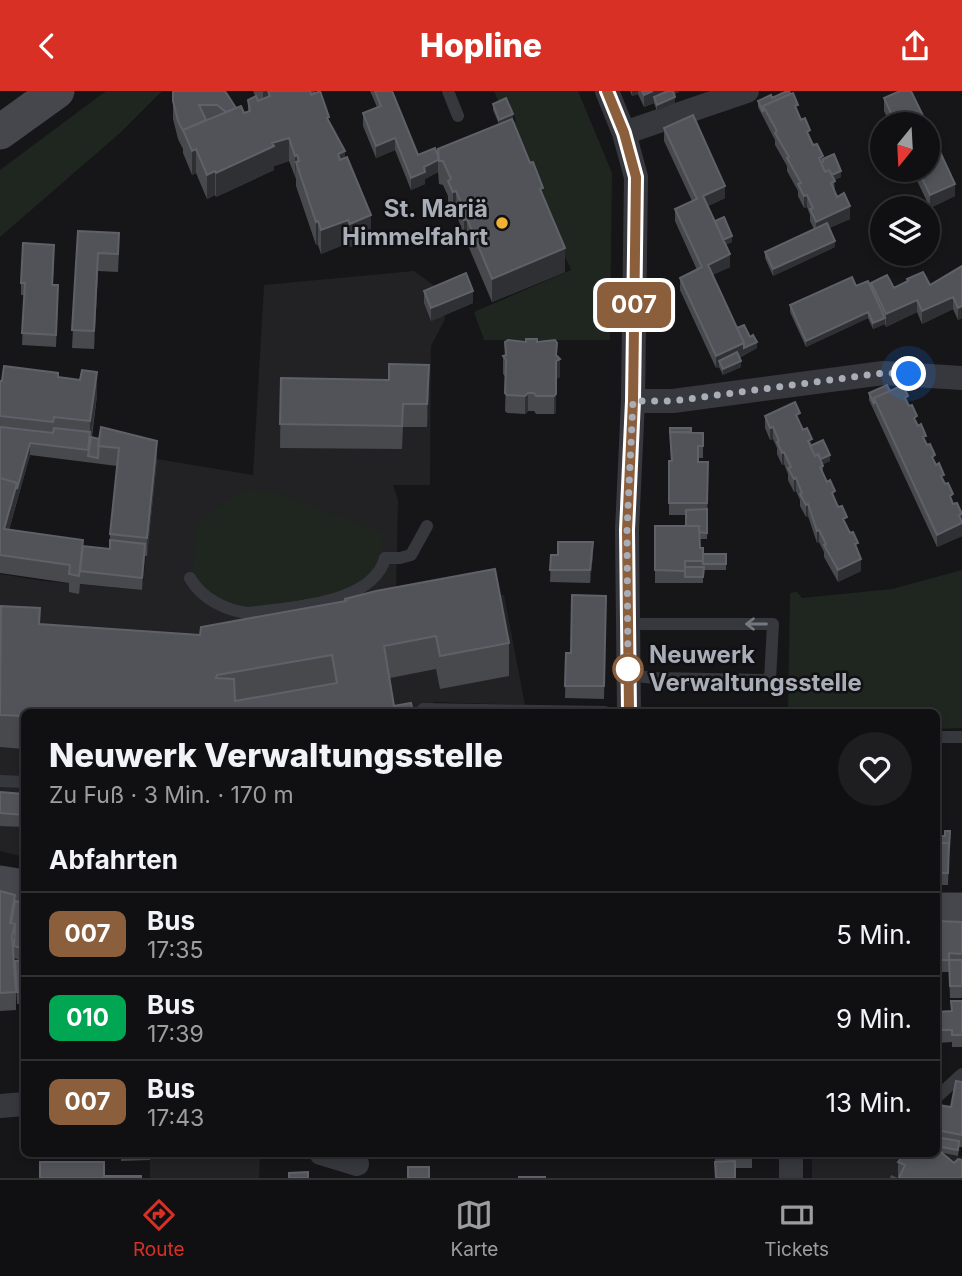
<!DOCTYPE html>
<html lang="de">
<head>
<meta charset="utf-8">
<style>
  :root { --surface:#101012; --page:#1e1e20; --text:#f1f3f6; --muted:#9c9d9f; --line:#303032; --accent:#d93025 }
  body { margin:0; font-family:Inter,sans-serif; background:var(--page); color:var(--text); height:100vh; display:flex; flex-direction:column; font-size:26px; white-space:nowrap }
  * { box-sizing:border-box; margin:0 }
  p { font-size:23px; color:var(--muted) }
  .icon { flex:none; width:38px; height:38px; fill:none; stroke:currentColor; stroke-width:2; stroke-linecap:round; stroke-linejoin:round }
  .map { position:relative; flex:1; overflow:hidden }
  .side { position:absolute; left:21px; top:618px; width:919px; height:448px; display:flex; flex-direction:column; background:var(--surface); border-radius:10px; box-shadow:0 4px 10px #0003,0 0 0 2px var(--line) }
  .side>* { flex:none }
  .badge { padding:0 14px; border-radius:10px; font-size:24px; line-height:46px }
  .needle { width:46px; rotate:198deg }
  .buttons { position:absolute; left:870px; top:21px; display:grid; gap:14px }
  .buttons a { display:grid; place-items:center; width:70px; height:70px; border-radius:50%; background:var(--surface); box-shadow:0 4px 10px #0003,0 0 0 2px var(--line); font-size:35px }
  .you { position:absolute; width:35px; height:35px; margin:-18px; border:5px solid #fff; border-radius:50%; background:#1a73e8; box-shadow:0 0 0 10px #1a73e833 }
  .map>.badge { position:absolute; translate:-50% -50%; box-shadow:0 0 0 4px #fff }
  h2 { padding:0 28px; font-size:26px; line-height:63px }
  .round { display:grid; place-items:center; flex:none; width:74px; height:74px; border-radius:37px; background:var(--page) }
  .headline { display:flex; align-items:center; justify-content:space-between; height:119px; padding:0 28px }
  h1 { font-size:33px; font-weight:800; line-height:52px }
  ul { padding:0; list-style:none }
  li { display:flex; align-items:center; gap:21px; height:84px; padding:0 28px; border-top:2px solid var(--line) }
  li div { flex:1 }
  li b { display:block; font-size:26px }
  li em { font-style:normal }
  li .badge { min-width:77px; font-weight:700; text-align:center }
  header { display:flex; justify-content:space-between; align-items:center; height:91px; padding:0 28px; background:var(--accent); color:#fff; font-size:32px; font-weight:800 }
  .tabs { display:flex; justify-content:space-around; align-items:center; height:98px; border-top:2px solid var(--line); background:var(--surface); font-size:19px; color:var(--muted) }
  .tabs a { display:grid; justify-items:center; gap:4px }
  .tabs .current { color:var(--accent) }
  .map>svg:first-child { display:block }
</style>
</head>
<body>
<header><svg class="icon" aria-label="back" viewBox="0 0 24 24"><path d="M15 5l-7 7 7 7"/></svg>Hopline<svg class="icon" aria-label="share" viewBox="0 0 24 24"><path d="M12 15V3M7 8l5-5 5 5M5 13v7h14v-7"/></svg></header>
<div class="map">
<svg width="962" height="1087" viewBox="0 0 962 1087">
  <rect width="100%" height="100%" fill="#161618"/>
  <path fill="#222225" d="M414,180L440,199L445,228L431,255L430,394H393L398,409L396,502L504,504L525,614L433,611L432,621H24V766L0,760V483L44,490L142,499L157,368L253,384L264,194Z
    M936,1061L962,1066V1087H812V1062Z
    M150,1062H260L259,1087H150Z"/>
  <path fill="#1e261f" d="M106,0H162L120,42L0,146V79Z
    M494,0H578L612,82L610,249H484L474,221L571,179L508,34L516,30L508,9L499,12Z
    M244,398L273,400L383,442C382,450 383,461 380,469C374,483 352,498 338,503C322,508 253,519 237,515C218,509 207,499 192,486L195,434Z
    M962,479V637L936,638V621H788L790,502L797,501L802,507L892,498Z"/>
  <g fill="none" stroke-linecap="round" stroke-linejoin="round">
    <path stroke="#37383d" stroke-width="12" d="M448,0L458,25
      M190,487C201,507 226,520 249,522C288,516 373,514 385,467H400L411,464L427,435
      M628,584L654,587L770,589L773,533H629
      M421,621L423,618L605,621
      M936,646H962
      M0,690L24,691
      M936,1007L962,983"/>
    <path stroke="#37383d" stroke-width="24" d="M607,0L624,42L636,86L633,310L627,439L629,621
      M624,42L747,0
      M633,310H673L883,282L962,287
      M0,1015L24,1013
      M321,1062L357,1073
      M791,1087V1062"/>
    <path stroke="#45474d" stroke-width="35" d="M0,41L57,0
      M0,792L24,796
      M936,819H962"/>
  </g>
  <path fill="#47494d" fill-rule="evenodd" d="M173,0L236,17L244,22L248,20V9L255,5L253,0H315V3L329,30L345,67L371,148L350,156L348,152L321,163L318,154H316L296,95V88L289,70L274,75V79L216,106L215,104L207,108L196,82L192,84L183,62V58L178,48L173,28Z
    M370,0H392L418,64L438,65L499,33L493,19V13L513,29L543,105L565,181L492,211L467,152L464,153L460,142V133L456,123L453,125L448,113V105L443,94L439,93L438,81L425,88V93L411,99L395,59L376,67L363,35V22L377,16Z
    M630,0H679V1L674,3L675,12L657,20L654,12L644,16L638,3L632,5Z
    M772,7L798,23L813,54L823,68L841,86L834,89L835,100L850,128L829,137L835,156L773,185L765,167V161L814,138L810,130V124L807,116L804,117L798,105V100L787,80V75L775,54V49L758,16V10Z
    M884,7L927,33H890L884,20Z
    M664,37L725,107L708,115L715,130L732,151L725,154L730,176L712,184L737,237L750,246L757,257L739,267L741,276L723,284L719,276L716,277L680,199V187L697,179L675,130V118L692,110L664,50Z
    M912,79H928L955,105L930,117Z
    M78,140L119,160L118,181L98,180L94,258L72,257Z
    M54,166L53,194L58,206L56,256L22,254L24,204H21V192Z
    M962,175V227L958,229L953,218L922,233L917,221L886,236L885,233L873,238L868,227L806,256L790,221V214L856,195L871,198V192L894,197L907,191V188L930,194Z
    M424,200L473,212L431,230L424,212Z
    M505,251H537L557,265L560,286L556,288V321L554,323H536L534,320H528L525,323L507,322L505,320L506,286L503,283V265L505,264Z
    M58,286L97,304L92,346L157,368L147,465H145L142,499L80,493L79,503L69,501V492L0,482V290ZM30,364L117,375L110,443V458L83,455L9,439Z
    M281,287L429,297L427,336H403L402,358L280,357Z
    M890,300L908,314L953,412L962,423V445L937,456L869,309V302Z
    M765,325L800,332L812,354L830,370L823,373V383L858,461L861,480L838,491L824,466V461L819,451L817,452L808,425L806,426L800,415V409L796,400L794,401L788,389V383L784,373L782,374L777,363V357L773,348L770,349L765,337Z
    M670,341L703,342V367H698V371H708L707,448H699L700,457L703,469L726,463V479H703V492H655V435H686V424H669V370H671Z
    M551,464H593L590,492L550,491Z
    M606,505L604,608L565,607L566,562H571Z
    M345,510L509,552V585L440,598L436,578L390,587L394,615L413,621H24V658L0,656V522L40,533L200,544Z
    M0,701L24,703V736L0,735Z
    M950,740L948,794H936V745H945Z
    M0,800L15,810L24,812V913H17L15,870L20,869L14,867V857L13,859L16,901V919L0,920Z
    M936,830L962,831V907H950L949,881H936Z
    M962,910V956H952V951L936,952V921L951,920Z
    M956,990L962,991V1056H959L958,1065L943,1062L954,1072L958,1068L962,1069V1087H890L891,1084L898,1087V1071L905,1062H936V1026L938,1014L951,1016Z
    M121,1062H150V1069L121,1070Z
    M715,1062H752V1077H735V1087H715Z"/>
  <path fill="#2f3033" d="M267,0H268V23L263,25V1Z
    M632,0H638V3L632,5Z
    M653,0H679V1L656,11L654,6V12L644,16V4Z
    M675,6V12L657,20V14Z
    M513,23V29L499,35V29Z
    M289,47V70L274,75V79L216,106V82L272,52Z
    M395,47V59L376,67V55Z
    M196,58V82L192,84V60Z
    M345,60V84L338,63Z
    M297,64V76L296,71L295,88V65Z
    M438,69V81L425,88V93L411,99V87L424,76Z
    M215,80V104L207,108V84Z
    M841,80V86L825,93V87Z
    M955,93V105L930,117V104Z
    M725,95V107L703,117V105Z
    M456,100V123L453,125V101Z
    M807,104V116L804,117V105Z
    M850,115V128L816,143V131Z
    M371,124V148L350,156V133Z
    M467,128V152L464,153V129Z
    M348,129V152L321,163V139Z
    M318,130V154H316V131Z
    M732,145V151L721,156V150Z
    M835,150V156L773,185V178Z
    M565,157V181L492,211V188Z
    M98,162V180L94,258V240Z
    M730,163V176L708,186V174Z
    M473,200V212L431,230V217Z
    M953,206V218L922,233V220Z
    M917,209V221L886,236V223Z
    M962,215V227L958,229V217Z
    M868,221V227L806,256V250Z
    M885,227V233L873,238V232Z
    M757,251V257L722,275L719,270V276L716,277V265L744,252Z
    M557,252V269L560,268V286L556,288Z
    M741,270V276L723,284V278Z
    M429,274V297L427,336V313Z
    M97,281V304L90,354V330Z
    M528,302V320L525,323V305Z
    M556,303V321L554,323V305Z
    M773,336V348L770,349V337Z
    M157,350V368L147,465V447Z
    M30,352V364L4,456V438Z
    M784,361V373L782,374V362Z
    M830,364V370L815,377V371Z
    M796,387V400L794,401V388Z
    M808,413V425L806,426V414Z
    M962,423V445L937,456V444L959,424Z
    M819,439V451L817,452V440Z
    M593,451V464L590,492V479Z
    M145,453V465L142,499V487Z
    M861,468V480L838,491V479Z
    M15,833V851L12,863V845Z"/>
  <path fill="#525359" stroke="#5f6168" stroke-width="2" fill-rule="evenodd" d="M173,0H225L236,17L226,21L217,14H199L206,29L183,39V40L178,30L173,10Z
    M268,0H310L311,4L320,0L329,26L327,27L345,60L338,63L340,69L347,66L371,124L350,133L348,129L321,139L318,130L316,131L296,71L299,70L297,64L295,65L289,47L272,52L274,55L216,82L215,80L207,84L196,58L192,60L183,39L241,15L244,22L250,20L248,9L256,5L258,10L270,5Z
    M375,0H392L418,64L435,57L438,65V69L424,76L425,81L411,87L395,47L376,55L363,22L381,15Z
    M642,0H653L644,4Z
    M668,0H673L675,6L657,14L654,6Z
    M787,0H789L790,3L763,15V21L758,10L771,4L772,7Z
    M900,0H911L927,33H896L884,7Z
    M793,2L798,14L795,15L801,29L805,27L810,39L807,41L813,54L817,53L823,65L819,67L825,81L829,79L835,90L831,92L837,106L844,102L850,115L816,131L810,118L813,117L807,104L804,105L798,93L801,92L787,67L789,66L775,42L777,40L763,15Z
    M506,7L513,23L499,29L493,13Z
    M693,24L725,95L703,105L730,163L708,174L744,252L716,265L680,187L702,176L675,118L697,108L664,37Z
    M512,28L530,72L533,71L543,97L540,98L565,157L492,188L467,128L464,129L460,118L463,117L456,100L453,101L448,90L451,88L443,70H439L438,58Z
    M928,35L955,93L930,104L918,79H928Z
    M834,63L841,80L832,84L829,79L825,81L821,72L823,71V68Z
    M724,126L732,145L723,149L715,130Z
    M827,132L835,150L773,178L765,161Z
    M78,140L119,142L118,163L98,162L94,240L72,239Z
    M23,152L54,154L52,194H58L56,244L22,242L25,192H21Z
    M962,175V215L958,217L953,206L922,220L917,209L886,223L871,192L887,184L894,197L908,190L907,188L923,181L930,194Z
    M466,182L473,200L431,217L424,200Z
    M852,186L856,195L868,190L885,227L873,232L868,221L806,250L790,214Z
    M744,234L750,246L753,244L757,251L744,257V252L737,237Z
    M526,248H537V251L555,249L557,252L556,264L560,268L556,270V303L554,305H536L534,302H528L525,305L507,304L505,302L506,269L503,265L506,264L505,251L508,249L526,251Z
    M737,261L741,270L723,278L719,270Z
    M389,273L429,274L427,313H403L402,335L280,333L281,287L389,289Z
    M4,275L58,282V286L80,289L82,279L97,281L90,330L54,326L53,331L0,325V290H2Z
    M887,294L890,300L874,307V313L869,302Z
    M903,294L908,305L905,307L909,315L912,314L917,325L914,327L918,335L921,333L926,345L923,346L927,354L930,353L935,364L932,366L936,374L939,372L944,384L941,385L945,393L948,392L953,403L950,405L953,413L957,412L962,423L959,424L962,432L937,444L874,307Z
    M795,311L800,322L796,324L803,339L807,337L812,348L808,350L815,365L818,363L823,375L820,376L827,391L830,389L835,400L832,402L838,416L842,415L847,426L843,428L850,442L853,441L858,452L855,453L861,468L838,479L824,454L826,453L819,439L817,440L808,413L806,414L800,403L802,402L796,387L794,388L788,377L791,376L784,361L782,362L777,351L779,350L773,336L770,337L765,325Z
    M0,336L53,342L54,337L90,341L88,359L30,352L17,398V392L0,387Z
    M101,336L157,350L147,447L110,443L119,357L98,355Z
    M670,337H691V341H670Z
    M670,341L703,342V355H698V371H708L707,412H669V370H672Z
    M91,346L99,348L98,367L88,365Z
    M823,349L830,364L821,368L818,363L815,365L810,355Z
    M0,387L17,392L4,438L83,449L79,485L69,483L70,474L0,464Z
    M707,418V442L699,441V435H686V419Z
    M655,435H699L700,457H703V470H685V480L655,479Z
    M110,449L145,453L142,487L80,480L83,455L110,458Z
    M558,451H593L590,479H550L551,464H558Z
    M703,463H726V473H703Z
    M685,476H704L703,486H685Z
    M495,478L509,552L440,565L436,545L384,555L394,615L411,612L413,621H24V625L0,624L1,515L40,517L39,533L200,544L201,536L346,510L345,508L376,500ZM332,564L337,592L235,610L234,588L216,587L217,584Z
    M572,504L606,505L604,595H565L566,562H571Z
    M0,701L24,703V724L0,722Z
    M945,740H950L949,758V752H936V745H945Z
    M936,752H949L948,782H936Z
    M0,800L15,804L10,832L15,833L12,845L16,901L0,902Z
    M15,810L24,812V858L14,855L15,833L11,832Z
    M936,830L962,831V863L949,862V869H936Z
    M24,869V901H17L15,870Z
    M949,869H962V895H950Z
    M951,910H962V944H952V939H936V921L952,920Z
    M956,990L962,991V1044L936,1039V1026L938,1014L951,1016Z
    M936,1046L959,1050L958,1059L936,1055Z
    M936,1057L954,1072L958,1068L962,1069V1087H899L905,1074L898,1071L905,1062H936Z
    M715,1062H752V1064L715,1065Z
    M735,1070V1087H716L715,1071Z
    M40,1071H104V1085H141V1087H40Z
    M408,1076H429V1087H408Z
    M308,1081V1087H289V1082Z
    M519,1086H545V1087H519Z"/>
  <defs><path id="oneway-shaft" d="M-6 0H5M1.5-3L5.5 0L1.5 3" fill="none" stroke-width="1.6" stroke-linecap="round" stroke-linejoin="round" transform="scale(1.75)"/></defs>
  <use stroke="#757881" href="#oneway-shaft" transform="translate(756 533) rotate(180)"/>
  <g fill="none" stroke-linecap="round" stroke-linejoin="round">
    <g stroke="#fff" stroke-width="16">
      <path id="line" d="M607,0L624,42L636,86L633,310L627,439L629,621"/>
    </g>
    <use href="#line" stroke="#8b5e3c" stroke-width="10"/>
    <path stroke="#a8adb8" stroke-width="7" stroke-dasharray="0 12.6" d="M628,578L627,439L633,310H673L883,282L909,283"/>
  </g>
  <circle fill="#f2b134" stroke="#111113" stroke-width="2.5" cx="502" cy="132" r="7"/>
  <circle fill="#fff" stroke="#8b5e3c" stroke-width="3.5" cx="628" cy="578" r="14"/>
  <g text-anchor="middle" stroke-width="5" stroke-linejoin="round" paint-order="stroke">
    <g font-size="24" font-weight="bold" fill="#a8adb8" stroke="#111113" text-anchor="end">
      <text x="488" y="126">St. Mariä<tspan x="488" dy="28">Himmelfahrt</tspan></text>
    </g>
    <g font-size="24" font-weight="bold" fill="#a8adb8" stroke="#111113" text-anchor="start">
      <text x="649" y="572">Neuwerk<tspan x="649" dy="28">Verwaltungsstelle</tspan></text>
    </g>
  </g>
</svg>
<div class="buttons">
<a><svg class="needle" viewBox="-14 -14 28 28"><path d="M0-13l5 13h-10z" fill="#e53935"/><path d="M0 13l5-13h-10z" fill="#9c9d9f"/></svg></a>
<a><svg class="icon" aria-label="layers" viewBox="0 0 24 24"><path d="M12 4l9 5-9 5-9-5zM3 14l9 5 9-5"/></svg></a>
</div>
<div class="you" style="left:909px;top:283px"></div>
<b class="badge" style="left:634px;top:214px;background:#8b5e3c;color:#fff">007</b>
<section class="side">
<div class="headline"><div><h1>Neuwerk Verwaltungsstelle</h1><p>Zu Fuß · 3 Min. · 170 m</p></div><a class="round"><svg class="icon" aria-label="heart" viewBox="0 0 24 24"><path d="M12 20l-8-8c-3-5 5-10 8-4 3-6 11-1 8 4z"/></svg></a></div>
<h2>Abfahrten</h2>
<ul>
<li><span class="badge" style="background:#8b5e3c;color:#fff">007</span><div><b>Bus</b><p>17:35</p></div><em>5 Min.</em></li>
<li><span class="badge" style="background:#00a651;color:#fff">010</span><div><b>Bus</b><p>17:39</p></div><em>9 Min.</em></li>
<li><span class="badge" style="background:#8b5e3c;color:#fff">007</span><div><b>Bus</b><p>17:43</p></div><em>13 Min.</em></li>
</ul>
</section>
</div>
<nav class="tabs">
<a class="current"><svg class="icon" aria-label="directions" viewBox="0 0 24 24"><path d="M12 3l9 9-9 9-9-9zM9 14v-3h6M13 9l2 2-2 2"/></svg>Route</a>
<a><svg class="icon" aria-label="map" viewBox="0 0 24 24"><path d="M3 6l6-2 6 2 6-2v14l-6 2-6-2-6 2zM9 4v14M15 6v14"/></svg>Karte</a>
<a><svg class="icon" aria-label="tickets" viewBox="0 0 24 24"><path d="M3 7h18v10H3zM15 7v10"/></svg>Tickets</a>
</nav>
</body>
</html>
